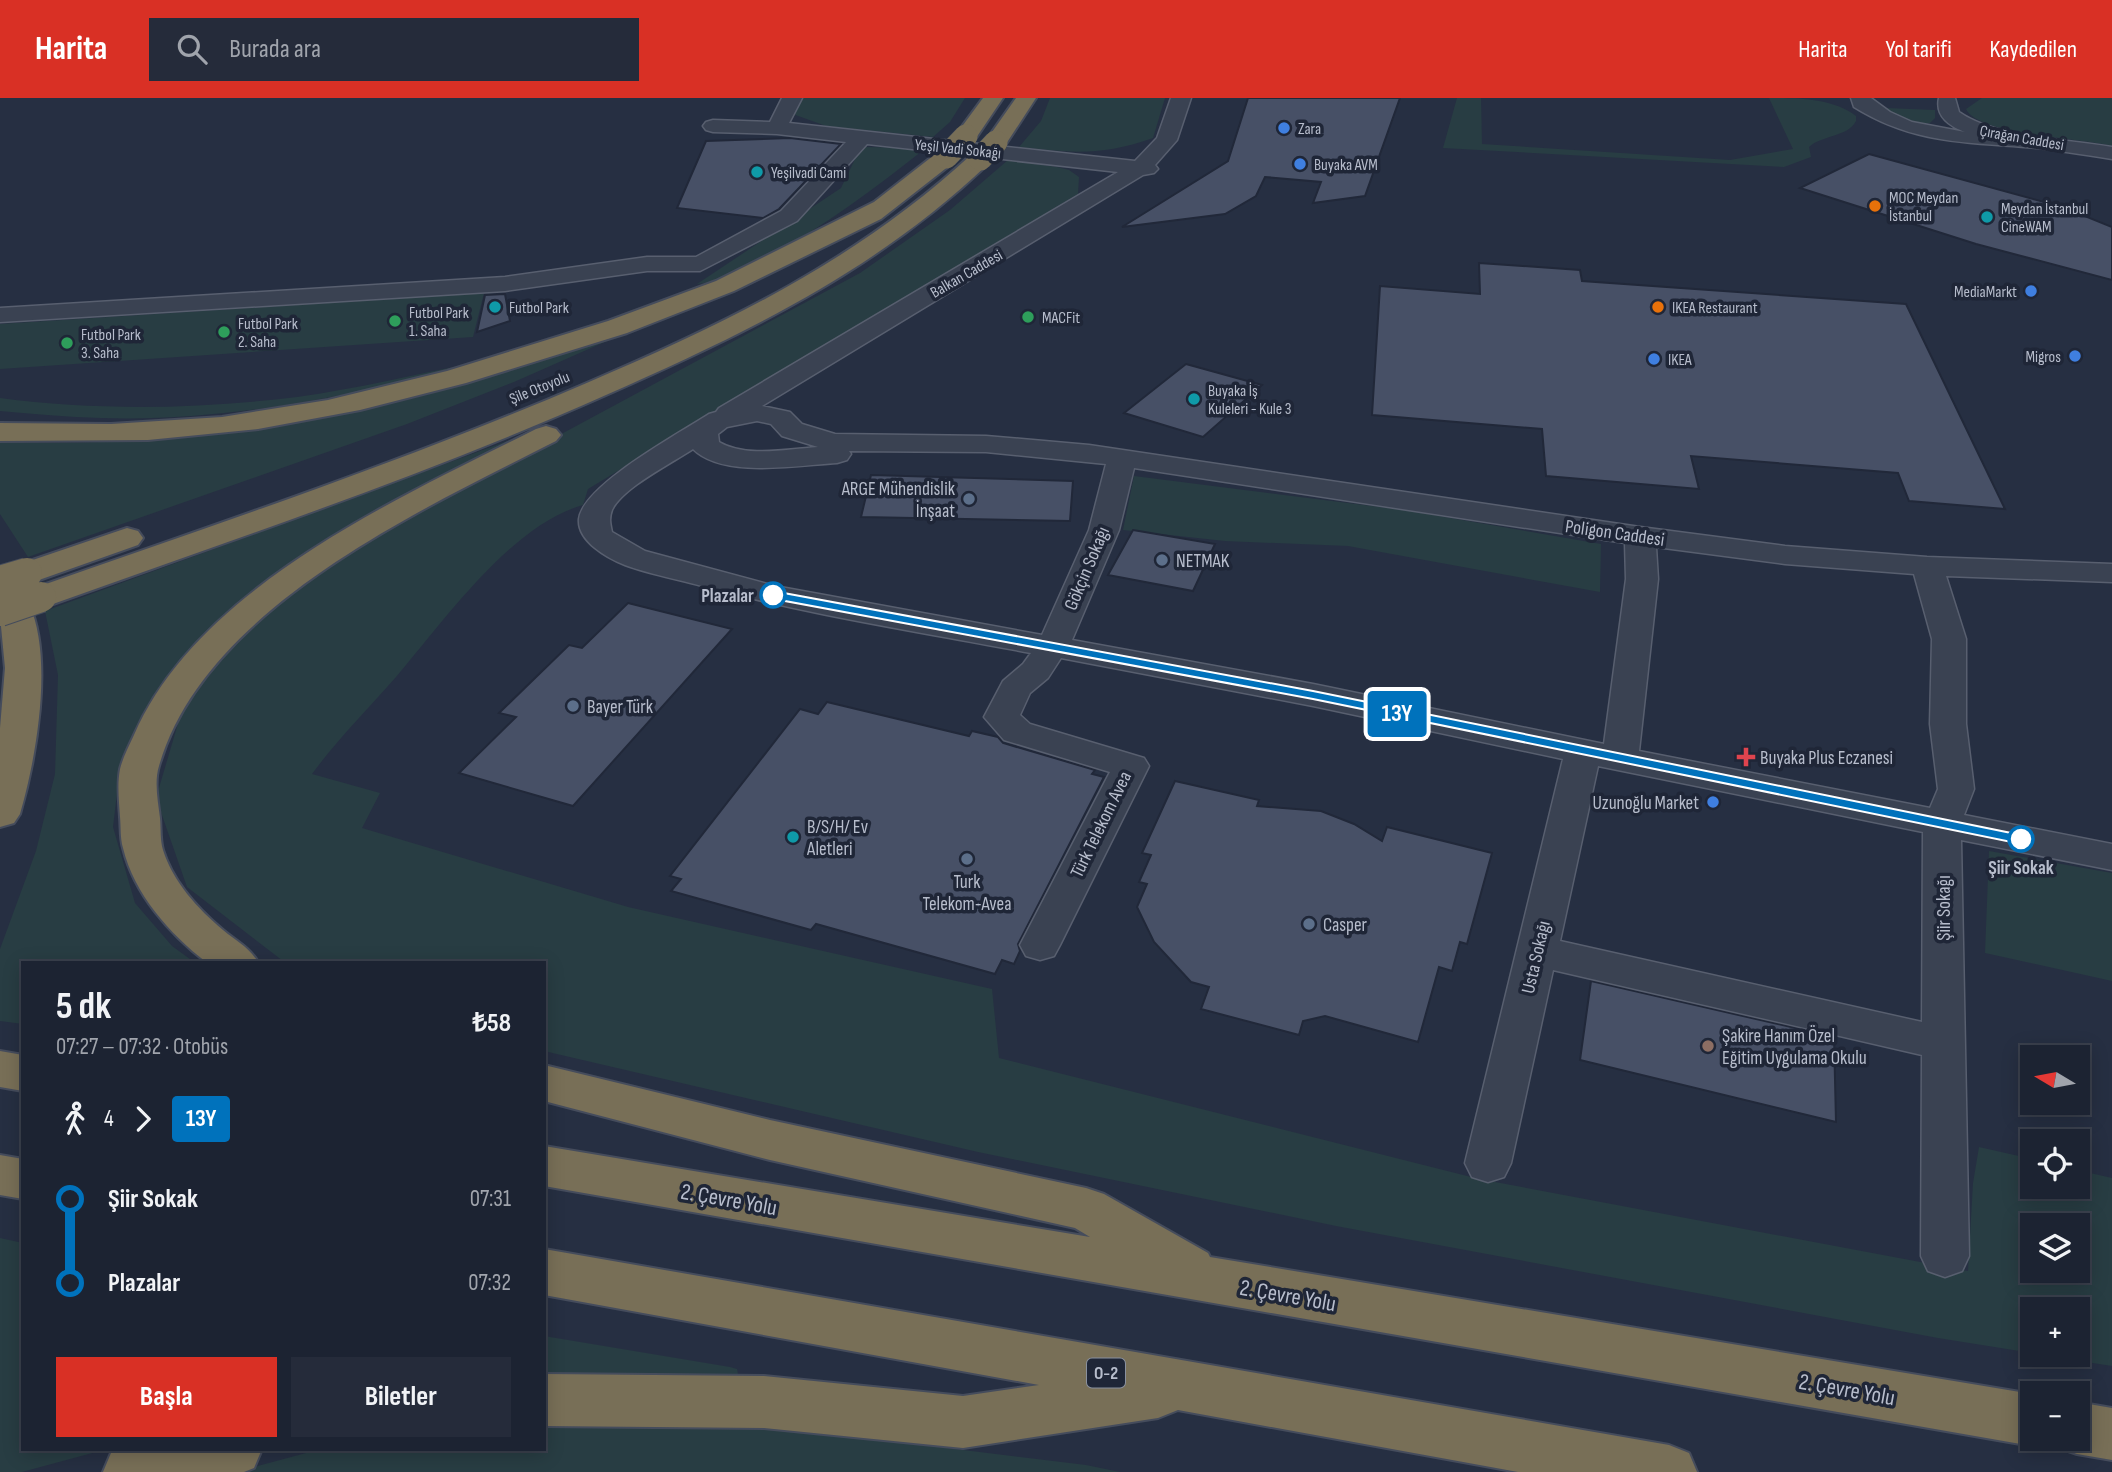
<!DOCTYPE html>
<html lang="tr">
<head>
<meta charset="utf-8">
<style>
  :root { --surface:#1c2332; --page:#252b3a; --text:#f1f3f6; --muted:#a0a4ac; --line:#3a404d; --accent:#d93025 }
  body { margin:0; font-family:"Sofia Sans Condensed",sans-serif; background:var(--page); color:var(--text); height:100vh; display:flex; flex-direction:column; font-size:26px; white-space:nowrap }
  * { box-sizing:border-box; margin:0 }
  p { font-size:23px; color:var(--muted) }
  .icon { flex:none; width:38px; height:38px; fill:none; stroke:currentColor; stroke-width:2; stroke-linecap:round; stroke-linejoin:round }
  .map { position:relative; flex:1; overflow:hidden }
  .drawer { position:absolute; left:21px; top:863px; width:525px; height:490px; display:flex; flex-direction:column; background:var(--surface); border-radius:0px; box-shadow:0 4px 18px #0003,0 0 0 2px var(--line) }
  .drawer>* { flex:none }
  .badge { padding:0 14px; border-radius:5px; font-size:24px; line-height:46px }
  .needle { width:46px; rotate:280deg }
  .fabs { position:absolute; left:2020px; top:947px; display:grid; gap:14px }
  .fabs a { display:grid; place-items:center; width:70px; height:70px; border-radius:0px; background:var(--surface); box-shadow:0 4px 18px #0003,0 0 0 2px var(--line); font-size:35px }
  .map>.badge { position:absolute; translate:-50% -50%; box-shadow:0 0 0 4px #fff }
  .legs { display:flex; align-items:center; gap:10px; height:77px; padding:0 35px; font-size:23px }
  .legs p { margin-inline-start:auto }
  .overview { display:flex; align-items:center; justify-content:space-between; height:119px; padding:0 35px }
  h1 { font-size:38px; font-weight:700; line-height:52px }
  .action { display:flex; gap:14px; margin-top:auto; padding:14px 35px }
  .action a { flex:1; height:80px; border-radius:0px; background:var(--accent); color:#fff; font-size:28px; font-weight:700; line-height:80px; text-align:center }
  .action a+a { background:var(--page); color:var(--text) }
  ul { padding:0 35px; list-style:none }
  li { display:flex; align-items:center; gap:24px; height:84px; font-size:26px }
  li i { display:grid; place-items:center; width:10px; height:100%; margin:0 9px; background:currentColor }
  li i::after { content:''; width:18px; height:18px; margin:-9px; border:5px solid; border-radius:50%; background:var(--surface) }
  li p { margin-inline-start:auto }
  li:first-child i { background:linear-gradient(#0000 50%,currentColor 0) }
  li:last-child i { background:linear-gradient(currentColor 50%,#0000 0) }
  header { display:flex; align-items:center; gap:42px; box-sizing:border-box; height:98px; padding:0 35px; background:var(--accent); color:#fff }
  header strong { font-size:33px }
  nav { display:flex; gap:38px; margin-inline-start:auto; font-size:24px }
  .search { width:490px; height:63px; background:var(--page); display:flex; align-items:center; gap:18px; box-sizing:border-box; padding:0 24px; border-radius:0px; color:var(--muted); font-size:26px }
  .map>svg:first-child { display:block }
</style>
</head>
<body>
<header>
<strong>Harita</strong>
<div class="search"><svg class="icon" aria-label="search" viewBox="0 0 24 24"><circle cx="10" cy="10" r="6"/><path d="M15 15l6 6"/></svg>Burada ara</div>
<nav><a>Harita</a><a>Yol tarifi</a><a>Kaydedilen</a></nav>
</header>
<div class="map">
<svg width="2112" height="1374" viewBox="0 0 2112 1374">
  <rect width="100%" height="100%" fill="#262f42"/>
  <path fill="#283d43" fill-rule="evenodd" d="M793,0H965L950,24L933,39L826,28L790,15Z
    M1050,0H1165L1153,40C1102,58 1072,55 1019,49L1041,23Z
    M1457,0H1481L1482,46L1730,62L1793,51L1769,0C1799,0 1832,0 1856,18V23C1848,39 1822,37 1809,49L1811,59L1784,69L1443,50Z
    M1982,0H2112V48C2081,40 1978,37 1966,11Z
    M1886,10L1935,12V20L1930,25C1913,27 1900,19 1886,10Z
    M865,49L926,50C869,95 812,138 747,169C730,176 715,185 697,186L841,90L855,61Z
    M1008,62L1057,69L1069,72L1079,79L1078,96L588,391L583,407C511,427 444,523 396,579C368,611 337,642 312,676L380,695L362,730L628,809L992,891L999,960L1479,1081L1968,1173L1973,1085L1979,1049L2032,1061V1088H2077V1072L2112,1080V1268L2041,1257L2077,1256V1211H2032V1255L1938,1240L1336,1128L978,1054L544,953V864L283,863L187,789L156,700L187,595L263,514L348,451L860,175L950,112ZM2032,1127H2077V1172H2032Z
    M484,195L473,239L0,271V226Z
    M659,220L514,284L407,326L28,459L0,416V344C157,349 317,331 468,285C532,265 595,242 659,220Z
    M474,265C354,298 227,324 101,320C67,319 34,316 0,313V300C98,313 199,311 297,299C356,291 416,276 474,265Z
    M518,339L523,340L211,534L150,603L121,662L113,729L135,805L172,848L194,864H23V926L0,923V851L36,753L55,676L58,577L45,513Z
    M1134,378L1404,412L1601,446L1600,494L1348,448L1225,443L1123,432Z
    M1989,753L2112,775V883L1985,855Z
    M0,1140L23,1145V1351H107L22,1374H0Z
    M544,1238L730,1269L737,1271L738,1276L734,1279H544Z
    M544,1323L768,1328L1086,1367L1120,1374H235L321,1351H544Z"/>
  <path fill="#475066" stroke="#212839" stroke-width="2" d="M1248,0H1400L1365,98L1313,105L1321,84L1265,79L1256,98L1225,116L1122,129L1228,63Z
    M790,40L841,46L779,111L763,120L677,110L706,43Z
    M1869,56L2044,104L2048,103L2112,129V182L1976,146L1800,90Z
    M1479,165L1580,172L1582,183L1906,206L2005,411L1909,403L1898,375L1691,358L1699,391L1546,378L1542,331L1372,317L1380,188L1480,196Z
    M505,196L510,223L477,234L485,197Z
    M1186,266L1262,287L1203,339L1124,315Z
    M871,377L1073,383L1070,423L861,419Z
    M1133,432L1215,446L1193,493L1108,477Z
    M628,505L732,531L573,708L459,675L516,619L499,615L569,547L582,550Z
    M827,604L969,638L972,633L998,639L1003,645L1095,672L1092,676L1104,679L1018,846L1020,853L1014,866L1002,862L995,876L816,826L811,832L671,793L681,781L670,778L800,611L818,616Z
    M1175,683L1259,702L1257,708L1321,713L1354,726L1382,743L1387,729L1492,755L1467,846L1460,844L1452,873L1439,869L1418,944L1325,918L1303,923L1299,937L1201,911L1209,889L1191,884L1154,844L1137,809L1147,786L1139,784L1151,757L1142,755Z
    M1591,883L1834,939L1836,1024L1580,962Z"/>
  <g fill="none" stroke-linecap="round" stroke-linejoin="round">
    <g stroke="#585f6f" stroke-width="3">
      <path id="minor" d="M782,0H802L789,25L1135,63L1157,40L1171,0H1191L1177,42L1155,67L1158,71L1154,75L1143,77L762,308L790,314L802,326L835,336L986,338L1089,347L1640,429L1785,448L1927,459L2112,466V484L1946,478L1966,541V626L1974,691L1964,717L2112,746V772L1961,742L1969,1158L1962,1173L1945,1179L1928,1173L1921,1158L1922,957L1553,872L1511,1065L1504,1079L1488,1084L1472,1079L1465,1065L1563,661L1313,608L1061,560L1048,580L1030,595L1020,617L1030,626L1144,660L1149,668L1060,847L1054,858L1040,862L1026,858L1020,847L1110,674L1004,642L984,619L1003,583L1023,566L1031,555C921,534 810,517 702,488C677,481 649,476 625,467C607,460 577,443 579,421C583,387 680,335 709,316L716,314L719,310L1118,74L867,46L797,123L700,173H647L505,193L0,224V210L505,179L647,159H696L781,113L846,44L777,36L713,34L706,32L703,28L706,24L713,22L770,24ZM757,323L771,326L782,338L818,349C788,351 746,360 719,344L718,336L727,329ZM693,351C723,381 799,367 837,365L847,362L851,356L849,353L986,354L1106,366L1089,432L1042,537L775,488L645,453L612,434C610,425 609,420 612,412C622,390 672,365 693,351ZM1134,370L1625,445L1626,481L1604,646L1313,586L1072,542L1119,432ZM1656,449L1785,466L1914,476L1932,541L1930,626L1938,691L1930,710L1639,653L1658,481ZM1598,668L1923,734L1922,924L1560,843Z
        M1851,0H1871L1890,14L1912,24L1965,34C1949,28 1935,18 1939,0H1955L1959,14C1996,40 2066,41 2112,49V61C2087,57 2062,53 2037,50C1969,44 1915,47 1854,9Z"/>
    </g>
    <g stroke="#454c5c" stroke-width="4">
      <path id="highway" d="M983,0H1003L974,43H958L955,38Z
        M1016,0H1036L1004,49H988L985,44Z
        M946,52L954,54L957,59L954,64L881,121L734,193L627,235L466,285L360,312L258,331L148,342L0,343V325L111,326L222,319L328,302L447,273L608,223L716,183L874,104L938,54Z
        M980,54L988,56L991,61L988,66C874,174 748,234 606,297C426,377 238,440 53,506L41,509L29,506C54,560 36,661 20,716L14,725L0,729V630L5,570L0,518V471L11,474L15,468L127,430L138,433L143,440L138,447L39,482L27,485L17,482L25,498L29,492C217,426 406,363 589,284C731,223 857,162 972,56Z
        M546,328L556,331L561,337L556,343C421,412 204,510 159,668C154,684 158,703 160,720C161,731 160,742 163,752C173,784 198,811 223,832C236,843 249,849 258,864H206C170,836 134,796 123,750C120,740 121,729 120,719C119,703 117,687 120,671C123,659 129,648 134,637C198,489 399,400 536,331Z
        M0,953L23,957V993L0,989Z
        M544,967L770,1022L1086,1090L1104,1096L1208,1155L1210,1159L2032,1296V1340H2052L2032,1348L544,1088V1048L1090,1139L1075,1130L770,1062L544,1003Z
        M0,1057L23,1061V1101L0,1097Z
        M544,1151L1669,1347L1689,1355L1697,1374H1518L1178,1312L1158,1320L963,1350L764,1330L544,1328V1276L764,1278L963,1298L1039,1287L544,1197Z
        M2077,1304L2112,1310V1362L2077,1356L2057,1349L2054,1340H2077Z
        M120,1351H262L254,1370L244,1374H103L111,1355Z"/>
    </g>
    <use href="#minor" fill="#3a4252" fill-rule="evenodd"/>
    <use href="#highway" fill="#786f57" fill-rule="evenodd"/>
    <g stroke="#454c5c" stroke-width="24" stroke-linecap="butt">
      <path id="highway-bridge-far1" d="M946,59L966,38
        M980,61L996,44"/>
    </g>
    <g stroke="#454c5c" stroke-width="32" stroke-linecap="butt">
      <path id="highway-bridge" d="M0,483L27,475
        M0,513L41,499"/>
    </g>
    <use href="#highway-bridge-far1" stroke="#786f57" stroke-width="23"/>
    <use href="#highway-bridge" stroke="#786f57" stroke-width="30"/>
  </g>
  <path fill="#0072bc" stroke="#fff" stroke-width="2" d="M773,493L1313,593L2021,737L2028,741L2021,746L1313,601L769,500L767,497Z"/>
  <g fill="#3f7fe0" stroke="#1f2637" stroke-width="2.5">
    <circle cx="1284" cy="30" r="7"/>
    <circle cx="1300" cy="66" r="7"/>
    <circle cx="2031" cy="193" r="7"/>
    <circle cx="2075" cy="258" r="7"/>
    <circle cx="1654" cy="261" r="7"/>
    <circle cx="1713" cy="704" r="7"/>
  </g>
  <g fill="#0f9aa8" stroke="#1f2637" stroke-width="2.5">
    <circle cx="757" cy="74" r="7"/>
    <circle cx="1987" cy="119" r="7"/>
    <circle cx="495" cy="209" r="7"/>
    <circle cx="1194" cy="301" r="7"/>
    <circle cx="793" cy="739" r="7"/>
  </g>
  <g fill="#e8710a" stroke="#1f2637" stroke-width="2.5">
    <circle cx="1875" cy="108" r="7"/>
    <circle cx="1658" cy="209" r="7"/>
  </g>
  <g fill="#2e9e5b" stroke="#1f2637" stroke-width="2.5">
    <circle cx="1028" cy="219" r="7"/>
    <circle cx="395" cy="223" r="7"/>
    <circle cx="224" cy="234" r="7"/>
    <circle cx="67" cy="245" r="7"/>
  </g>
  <g fill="#5c6f8a" stroke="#1f2637" stroke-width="2.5">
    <circle cx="969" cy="401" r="7"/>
    <circle cx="1162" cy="462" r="7"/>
    <circle cx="573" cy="608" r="7"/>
    <circle cx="967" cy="761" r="7"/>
    <circle cx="1309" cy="826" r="7"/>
  </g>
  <g fill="#fff" stroke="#0072bc" stroke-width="3.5">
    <circle cx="773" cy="497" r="12"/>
    <circle cx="2021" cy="741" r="12"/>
  </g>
  <path fill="#e0444e" stroke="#1f2637" stroke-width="2.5" d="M1742.5 648.5h7v7h7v7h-7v7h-7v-7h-7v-7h7z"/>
  <circle fill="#8d6e63" stroke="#1f2637" stroke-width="2.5" cx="1708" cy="948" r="7"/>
  <g text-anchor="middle" stroke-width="7" stroke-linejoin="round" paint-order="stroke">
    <g font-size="16" fill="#b7bdcc" stroke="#1f2637" text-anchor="start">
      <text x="1298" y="36">Zara</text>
      <text x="1314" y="72">Buyaka AVM</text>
      <text x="771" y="80">Yeşilvadi Cami</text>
      <text x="1889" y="105">MOC Meydan<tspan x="1889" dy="18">İstanbul</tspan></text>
      <text x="2001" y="116">Meydan İstanbul<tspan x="2001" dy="18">CineWAM</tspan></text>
      <text x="2017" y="199" text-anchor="end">MediaMarkt</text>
      <text x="509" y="215">Futbol Park</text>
      <text x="1672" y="215">IKEA Restaurant</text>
      <text x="409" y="220">Futbol Park<tspan x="409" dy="18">1. Saha</tspan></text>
      <text x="1042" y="225">MACFit</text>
      <text x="238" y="231">Futbol Park<tspan x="238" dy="18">2. Saha</tspan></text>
      <text x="81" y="242">Futbol Park<tspan x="81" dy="18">3. Saha</tspan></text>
      <text x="2061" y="264" text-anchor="end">Migros</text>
      <text x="1668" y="267">IKEA</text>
      <text x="1208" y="298">Buyaka İş<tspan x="1208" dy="18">Kuleleri - Kule 3</tspan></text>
    </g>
    <g font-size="16" fill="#b7bdcc" stroke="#1f2637">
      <text transform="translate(2022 39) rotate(10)" y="6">Çırağan Caddesi</text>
      <text transform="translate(958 50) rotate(6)" y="6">Yeşil Vadi Sokağı</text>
      <text transform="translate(966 175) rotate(-30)" y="6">Balkan Caddesi</text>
      <text transform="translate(539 289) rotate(-22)" y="6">Şile Otoyolu</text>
    </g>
    <rect fill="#1f2637" stroke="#89909f" stroke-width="2" x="1087" y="1260.5" width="38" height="29" rx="5"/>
    <g font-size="18" font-weight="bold" fill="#b7bdcc">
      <text x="1106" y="1281">O-2</text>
    </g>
    <g font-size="19" fill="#b7bdcc" stroke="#1f2637" text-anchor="start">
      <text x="955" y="397" text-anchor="end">ARGE Mühendislik<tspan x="955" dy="22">İnşaat</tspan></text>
      <text x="1176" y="469">NETMAK</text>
      <text x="587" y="615">Bayer Türk</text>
      <text x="1760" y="666">Buyaka Plus Eczanesi</text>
      <text x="1699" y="711" text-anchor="end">Uzunoğlu Market</text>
      <text x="807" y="735">B/S/H/ Ev<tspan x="807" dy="22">Aletleri</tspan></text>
      <text x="967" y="790" text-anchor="middle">Turk<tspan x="967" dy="22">Telekom-Avea</tspan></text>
      <text x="1323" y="833">Casper</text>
      <text x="1722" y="944">Şakire Hanım Özel<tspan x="1722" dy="22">Eğitim Uygulama Okulu</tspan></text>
    </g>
    <g font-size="19" fill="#b7bdcc" stroke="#1f2637">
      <text transform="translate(1615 434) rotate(8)" y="7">Poligon Caddesi</text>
      <text transform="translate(1086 470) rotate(-67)" y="7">Gökçin Sokağı</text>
      <text transform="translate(1100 726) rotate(-64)" y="7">Türk Telekom Avea</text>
      <text transform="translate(1943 810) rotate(-90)" y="7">Şiir Sokağı</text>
      <text transform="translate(1535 859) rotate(-77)" y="7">Usta Sokağı</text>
    </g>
    <g font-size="19" font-weight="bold" fill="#b7bdcc" stroke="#1f2637" text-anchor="end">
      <text x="754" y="504">Plazalar</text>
      <text x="2021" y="776" text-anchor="middle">Şiir Sokak</text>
    </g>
    <g font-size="23" fill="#b7bdcc" stroke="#1f2637">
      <text transform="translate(729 1101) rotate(10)" y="8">2. Çevre Yolu</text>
      <text transform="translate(1288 1197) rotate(10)" y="8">2. Çevre Yolu</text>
      <text transform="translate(1847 1291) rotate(10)" y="8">2. Çevre Yolu</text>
    </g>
  </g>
</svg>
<div class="fabs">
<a><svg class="needle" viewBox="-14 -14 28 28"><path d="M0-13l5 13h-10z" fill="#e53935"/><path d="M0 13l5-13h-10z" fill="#a0a4ac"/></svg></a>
<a><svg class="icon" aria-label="locate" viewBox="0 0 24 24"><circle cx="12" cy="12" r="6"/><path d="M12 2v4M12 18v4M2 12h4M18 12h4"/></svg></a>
<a><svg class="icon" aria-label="layers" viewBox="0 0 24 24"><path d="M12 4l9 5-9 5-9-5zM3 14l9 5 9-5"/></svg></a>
<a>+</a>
<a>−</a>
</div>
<b class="badge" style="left:1397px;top:616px;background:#0072bc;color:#fff">13Y</b>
<section class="drawer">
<div class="overview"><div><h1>5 dk</h1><p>07:27 – 07:32 · Otobüs</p></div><b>₺58</b></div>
<div class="legs"><svg class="icon" aria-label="walk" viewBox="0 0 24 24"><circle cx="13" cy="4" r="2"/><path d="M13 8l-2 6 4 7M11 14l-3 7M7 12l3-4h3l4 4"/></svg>4<svg class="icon" aria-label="forward" viewBox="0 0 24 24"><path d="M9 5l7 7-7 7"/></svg><b class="badge" style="background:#0072bc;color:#fff">13Y</b></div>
<ul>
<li><i style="color:#0072bc"></i><b>Şiir Sokak</b><p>07:31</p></li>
<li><i style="color:#0072bc"></i><b>Plazalar</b><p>07:32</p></li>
</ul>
<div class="action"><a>Başla</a><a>Biletler</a></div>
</section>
</div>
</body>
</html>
